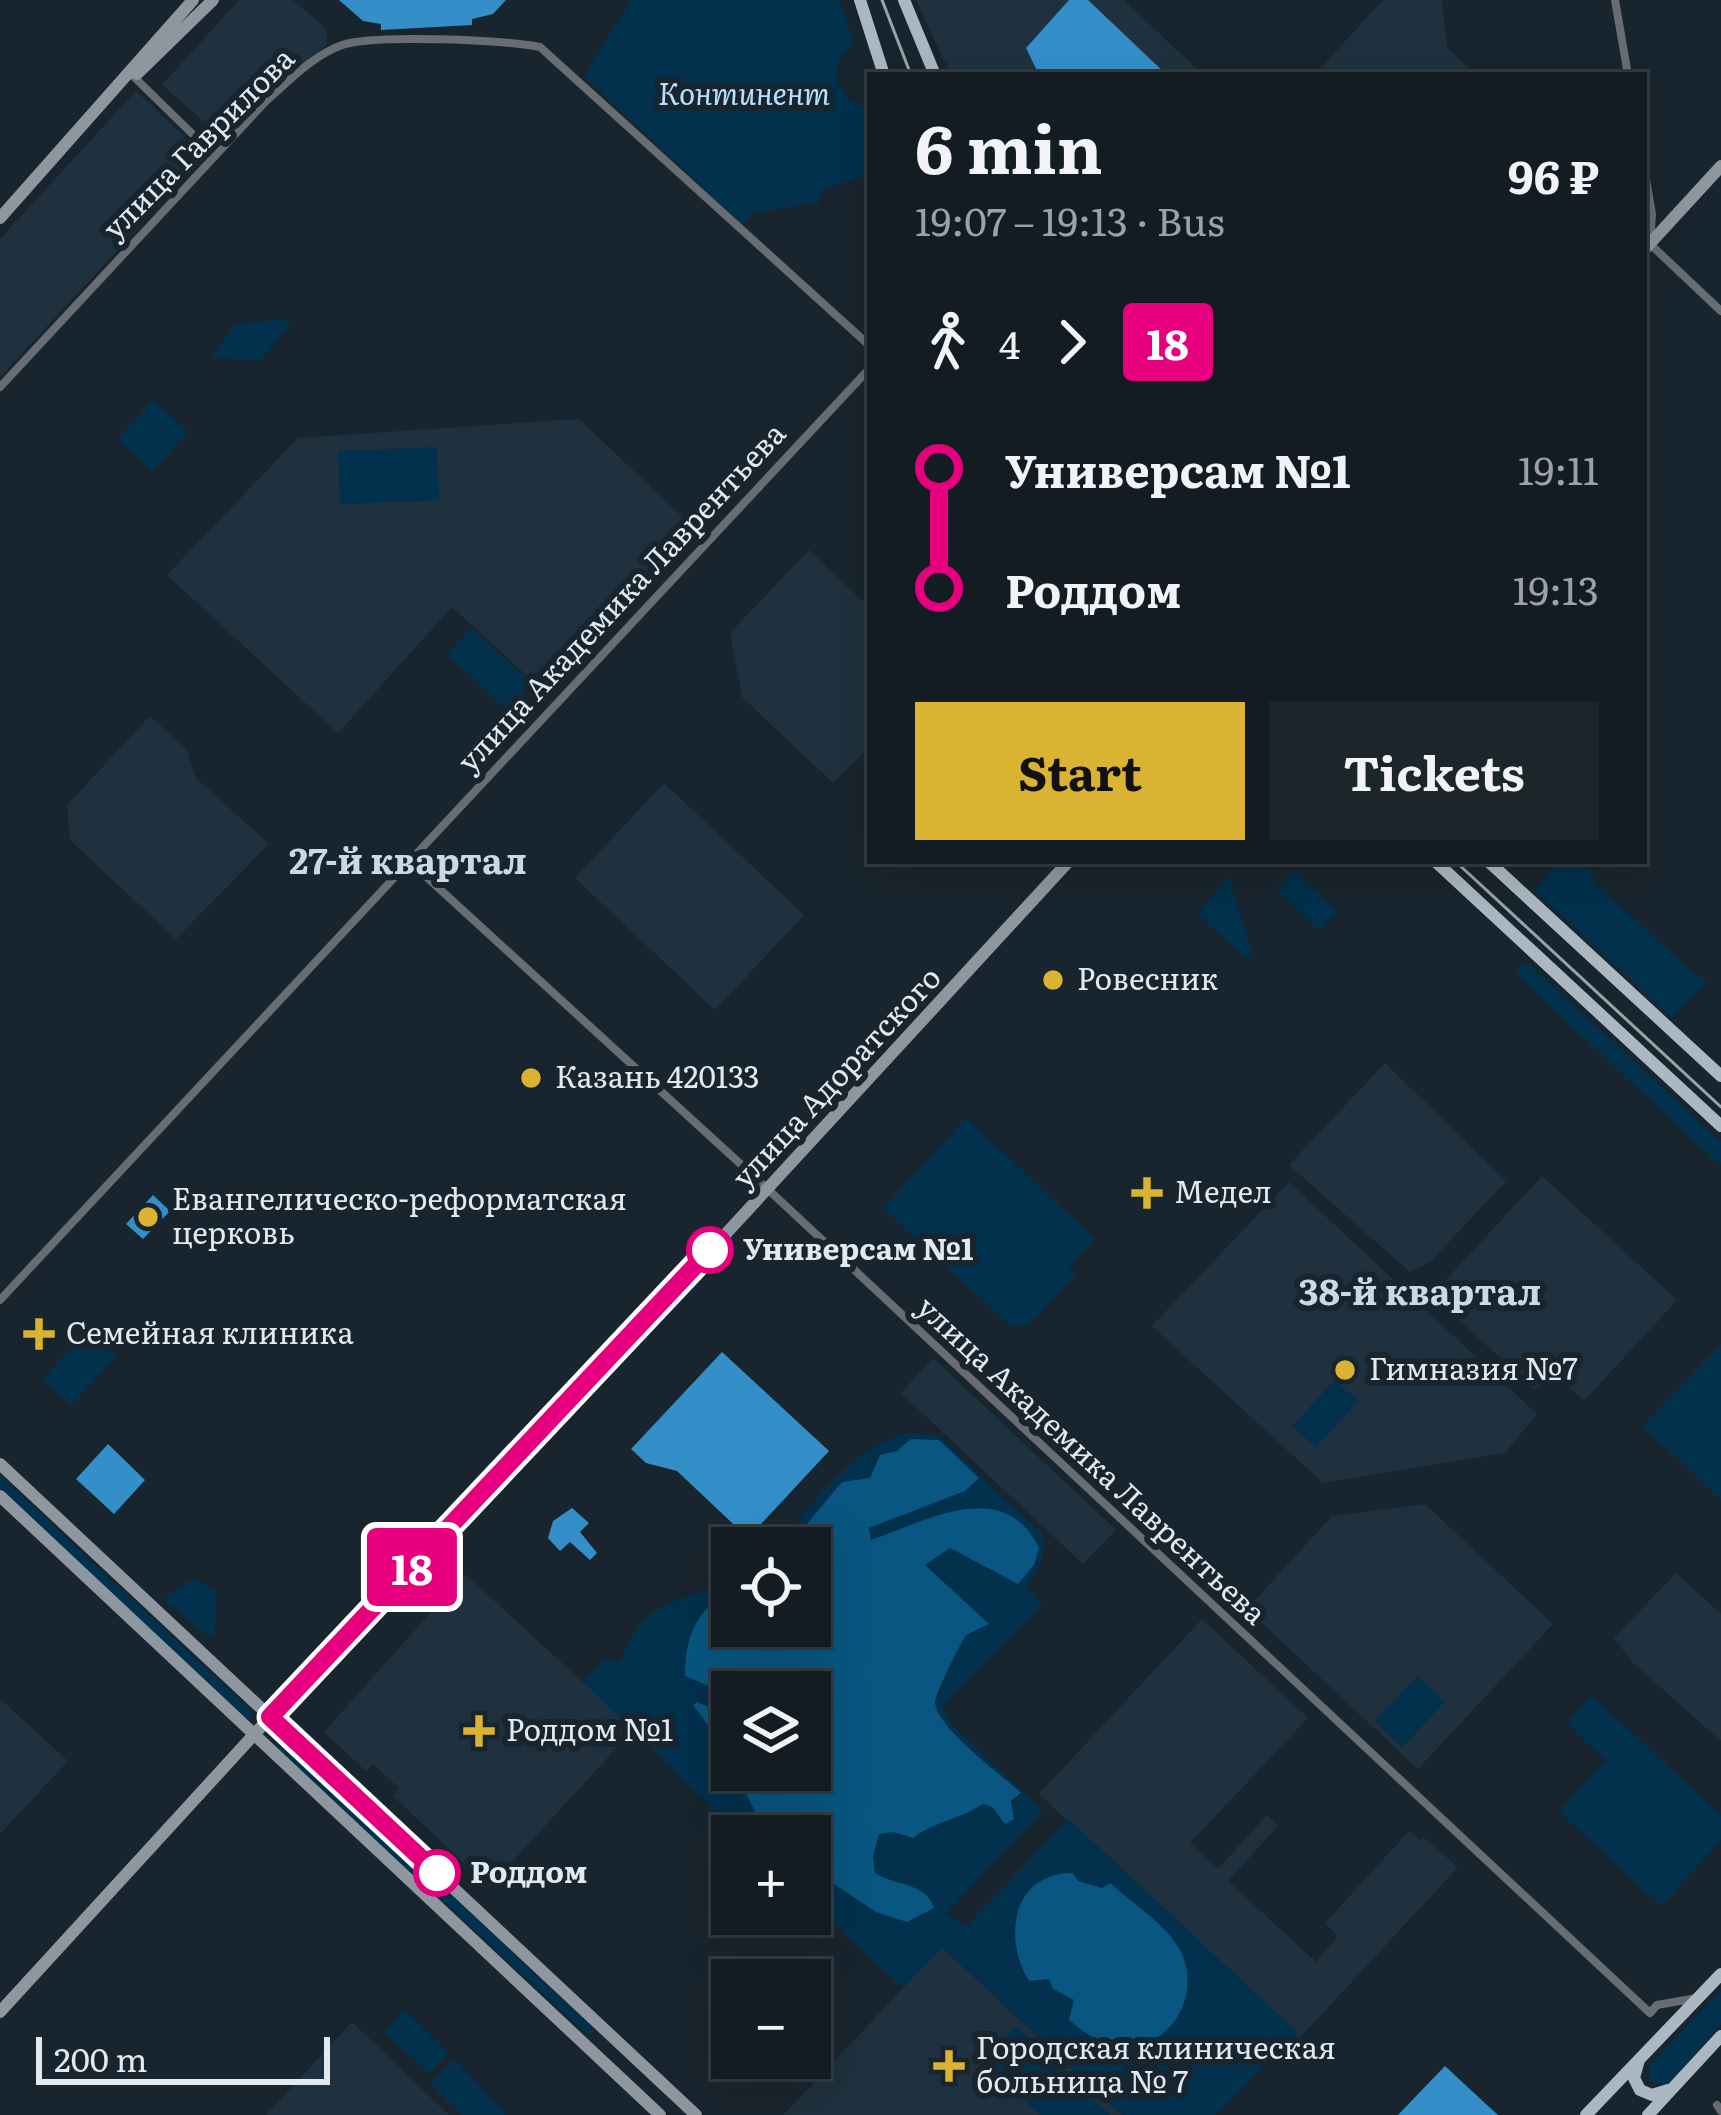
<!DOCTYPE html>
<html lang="en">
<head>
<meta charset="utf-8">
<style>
  :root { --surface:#131c22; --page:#1c252a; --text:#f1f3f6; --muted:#9da1a5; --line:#323a40; --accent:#dab333 }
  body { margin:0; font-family:Literata,serif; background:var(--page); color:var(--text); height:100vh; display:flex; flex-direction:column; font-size:45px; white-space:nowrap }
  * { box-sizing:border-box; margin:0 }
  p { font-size:39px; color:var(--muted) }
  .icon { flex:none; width:66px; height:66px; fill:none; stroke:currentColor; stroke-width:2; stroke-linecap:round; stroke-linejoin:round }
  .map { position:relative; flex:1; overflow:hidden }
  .panel { position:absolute; left:867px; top:72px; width:780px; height:792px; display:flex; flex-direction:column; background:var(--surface); border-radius:0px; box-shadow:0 12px 48px #0002,0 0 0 3px var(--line) }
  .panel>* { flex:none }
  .badge { padding:0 24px; border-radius:9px; font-size:42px; line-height:78px }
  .tools { position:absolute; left:711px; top:1527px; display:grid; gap:24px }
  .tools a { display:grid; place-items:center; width:120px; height:120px; border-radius:0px; background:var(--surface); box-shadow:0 12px 48px #0002,0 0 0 3px var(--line); font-size:60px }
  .scale { position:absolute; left:36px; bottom:30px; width:294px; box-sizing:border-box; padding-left:12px; border:6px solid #e2eaf0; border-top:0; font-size:33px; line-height:42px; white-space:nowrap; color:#e2eaf0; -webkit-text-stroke:9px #19252e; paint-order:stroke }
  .map>.badge { position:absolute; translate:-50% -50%; box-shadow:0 0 0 6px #fff }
  .legs { display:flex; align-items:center; gap:18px; height:132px; padding:0 48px; font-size:39px }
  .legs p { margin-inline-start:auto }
  .overview { display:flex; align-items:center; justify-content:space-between; height:204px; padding:0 48px }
  h1 { font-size:66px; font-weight:700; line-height:90px }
  .button { display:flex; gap:24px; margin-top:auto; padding:24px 48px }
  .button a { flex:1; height:138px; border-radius:0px; background:var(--accent); color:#111; font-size:48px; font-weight:700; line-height:138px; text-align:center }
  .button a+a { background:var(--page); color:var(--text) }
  ul { padding:0 48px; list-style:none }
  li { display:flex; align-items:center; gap:42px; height:120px; font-size:45px }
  li i { display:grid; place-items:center; width:18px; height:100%; margin:0 15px; background:currentColor }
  li i::after { content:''; width:30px; height:30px; margin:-15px; border:9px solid; border-radius:50%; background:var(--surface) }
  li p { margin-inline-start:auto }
  li:first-child i { background:linear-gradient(#0000 50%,currentColor 0) }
  li:last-child i { background:linear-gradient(currentColor 50%,#0000 0) }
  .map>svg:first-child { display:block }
</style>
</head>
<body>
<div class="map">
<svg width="1721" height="2115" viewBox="0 0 1721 2115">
  <rect width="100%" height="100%" fill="#19252e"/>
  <path fill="#1f313e" d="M239,0H293L327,29V45L281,78L232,128L206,123L162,85Z
    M916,0H1124L1203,75H951Z
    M1383,0H1442L1447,47L1476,75H1314Z
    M136,91L183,135L192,156L191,171L0,377V239Z
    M579,419L690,524L538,686L452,607L338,733L167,575L298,438Z
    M809,550L870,608V747L833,783L742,697L730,633Z
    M150,716L187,750L195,777L269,844L176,939L70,840L67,805Z
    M664,783L804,915L715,1010L575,878Z
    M1385,1063L1506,1181L1430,1262L1410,1272L1289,1165Z
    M1542,1176L1677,1300L1584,1401L1553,1372L1535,1390L1432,1295Z
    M1289,1182L1537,1414L1505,1453L1323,1483L1152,1326Z
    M933,1358L1116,1530L1083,1564L901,1393Z
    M1425,1504L1553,1624L1418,1769L1247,1609L1332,1516Z
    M1676,1573L1721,1614V1741L1633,1663L1614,1638Z
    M465,1574L634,1729L489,1887L393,1796L399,1788L373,1764L366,1771L324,1732Z
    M1202,1619L1308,1718L1190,1843L1218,1869L1267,1815L1278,1826L1228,1881L1316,1962L1338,1936L1325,1923L1409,1831L1420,1840L1423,1837L1458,1867L1298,2040L1039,1794Z
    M0,1699L68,1761L0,1834Z
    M942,1947L1122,2115H783Z
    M352,2022L449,2115H266Z"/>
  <path fill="#01314d" d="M631,0H839L854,41L839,59L837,82L850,100L870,109V174L824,189L818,202L753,213L742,224L584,76Z
    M281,319L292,323L259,361L211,357L236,324Z
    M153,400L188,432L153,471L118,439Z
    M437,447L439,500L340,504L338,451Z
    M472,628L531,683L506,709L447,654Z
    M1560,861H1580L1593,873L1594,882L1694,974L1708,981L1672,1018L1534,890Z
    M1294,871L1338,912L1320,931L1276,890Z
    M1229,877L1252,952L1246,959L1197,913Z
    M1522,963H1528L1721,1142V1166L1521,979L1517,970Z
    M966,1118L1095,1239L1069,1266L1076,1274L1030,1325L1012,1327L883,1208Z
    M87,1330L116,1357L71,1405L43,1379Z
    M1721,1344V1500L1643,1426Z
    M1335,1380L1358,1401L1316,1447L1292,1426Z
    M905,1433L937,1435L1044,1536L1042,1560L1026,1589L1043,1605L943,1706L951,1724L1043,1811L945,1914L967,1926L1067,1820L1072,1822L1298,2033L1215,2115H1122L943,1947L903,1988L810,1901V1868L876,1912L908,1922L933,1908L875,1873L873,1856L879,1834L950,1819L983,1804L992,1807L1000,1818L1021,1794C1000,1775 939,1731 935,1703C935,1699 961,1643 966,1635L988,1624L924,1565L949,1547L961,1508L871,1540L869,1528L916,1508L897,1451L880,1455L870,1478L854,1484L787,1548H774C814,1503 846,1453 905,1433Z
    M0,1475L252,1712V1717L246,1719L0,1488Z
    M194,1578L217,1592L214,1635L208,1637L163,1599Z
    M732,1580V1590L709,1601L685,1676L732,1696V1716L697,1702L715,1735L712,1753L743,1788L768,1836H741L583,1682L605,1659L621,1662C640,1600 679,1602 732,1580Z
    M1418,1676L1445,1702L1402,1747L1375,1721Z
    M1592,1696L1721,1815V1840L1661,1906L1559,1811L1606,1760L1567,1723Z
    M284,1741L429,1875L428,1882L423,1884L276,1746Z
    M446,1890L593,2028L592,2033L587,2034L440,1899Z
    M1721,1990V2024L1670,2083L1660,2086L1650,2080V2065Z
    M404,2010L449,2053L429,2074L385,2032Z
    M1016,2026L1110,2115H1040L983,2062Z
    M454,2059L504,2111L505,2115H462L430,2084Z"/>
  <path fill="#085681" d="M911,1439L939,1440L979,1478L965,1491L869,1528L871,1540C926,1521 1004,1475 1039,1548L1034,1565L1018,1584L950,1548L925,1565L989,1624L966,1635C960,1645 934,1696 935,1703C939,1730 1001,1774 1021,1793L1011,1801L1014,1819L1005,1824L992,1807L983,1804C959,1820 935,1821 913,1838L894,1832L879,1834L873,1856L875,1873C895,1886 926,1882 934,1908L907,1922L876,1912L810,1868V1836H768L743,1788L721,1780L712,1753L715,1735L693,1705L697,1702L732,1716V1770H810V1692H732V1696L685,1676C685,1638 696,1608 732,1590V1626H810V1548H787L842,1482L870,1478L880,1455L897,1451Z
    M1073,1873L1078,1881L1102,1888L1110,1883C1131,1902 1164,1923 1179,1948C1204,1992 1172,2052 1118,2046C1099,2044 1084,2032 1069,2020L1074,2000L1053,1989L1049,1979L1029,1981C1003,1939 1011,1873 1073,1873Z"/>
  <path fill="#348fc9" d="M339,0H506L493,14L472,19V25L381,30V24L363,21Z
    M1069,0H1088L1167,75H1039L1026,48Z
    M153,1195L170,1211L143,1239L126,1224Z
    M722,1352L829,1451L748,1538L677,1471L646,1463L631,1449Z
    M108,1444L145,1480L114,1514L76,1479Z
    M572,1508L589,1523L580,1532L597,1553L590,1560L570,1542L560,1551L548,1538L553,1521Z
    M1445,2066L1488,2106L1498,2115H1398Z"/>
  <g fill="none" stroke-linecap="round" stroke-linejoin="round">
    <path stroke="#676d72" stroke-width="8" d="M1615,0L1628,75
      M134,77L215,156
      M1644,168L1652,214L1650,244L1721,311
      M0,387L266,101C289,81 312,56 342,45C374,34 504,40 540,47L870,346
      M409,861L758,1180L1650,2013L1657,2005L1697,1998
      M0,1300L870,368
      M1717,2105L1721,2111"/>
    <path stroke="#8e979f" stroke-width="12" d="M137,74L213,0
      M0,218L193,0
      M1644,250L1721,166
      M0,1464L696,2115
      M0,1496L660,2115
      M0,2012L293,1692L710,1251L1069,861"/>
    <path stroke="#abb8c1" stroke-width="12" d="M860,0L884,75
      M904,0L935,75
      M1435,861L1721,1126
      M1488,861L1721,1076
      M1639,2060L1634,2078L1640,2090L1652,2095L1668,2090
      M1586,2115L1721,1974
      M1648,2115L1721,2036"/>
    <path stroke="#99a3aa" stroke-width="3" d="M882,0L911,75
      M1455,861L1721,1107"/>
  </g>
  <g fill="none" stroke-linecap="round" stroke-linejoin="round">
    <g stroke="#fff" stroke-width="27">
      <path id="line-1" d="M437,1873L270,1717L710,1250"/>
    </g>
    <use href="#line-1" stroke="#e6007e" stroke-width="18"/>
  </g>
  <g fill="#dab333" stroke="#19252e" stroke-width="4.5">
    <circle cx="1053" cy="980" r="12"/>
    <circle cx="531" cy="1078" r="12"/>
    <path d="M1141 1175h12v12h12v12h-12v12h-12v-12h-12v-12h12z"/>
    <circle cx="148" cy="1217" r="12"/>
    <path d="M33 1316h12v12h12v12h-12v12h-12v-12h-12v-12h12z"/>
    <circle cx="1345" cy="1370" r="12"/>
    <path d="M473 1713h12v12h12v12h-12v12h-12v-12h-12v-12h12z"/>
    <path d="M943 2048h12v12h12v12h-12v12h-12v-12h-12v-12h12z"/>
  </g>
  <g fill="#fff" stroke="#e6007e" stroke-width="6">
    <circle cx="710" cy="1250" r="21"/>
    <circle cx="437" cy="1873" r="21"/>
  </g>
  <g text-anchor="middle" stroke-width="12" stroke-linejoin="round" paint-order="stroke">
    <g font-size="30" font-style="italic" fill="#b7e0ff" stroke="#19252e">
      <text x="744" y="105">Континент</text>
    </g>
    <g font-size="30" fill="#e2eaf0" stroke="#19252e">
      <text transform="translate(199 144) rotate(-45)" y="10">улица Гаврилова</text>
      <text transform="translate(622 598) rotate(-47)" y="10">улица Академика Лаврентьева</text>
      <text transform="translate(837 1078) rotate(-47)" y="10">улица Адоратского</text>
      <text transform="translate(1091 1461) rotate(43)" y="10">улица Академика Лаврентьева</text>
    </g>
    <g font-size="30" fill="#e2eaf0" stroke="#19252e" text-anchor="start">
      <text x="1077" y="990">Ровесник</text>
      <text x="555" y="1088">Казань 420133</text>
      <text x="1174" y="1203">Медел</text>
      <text x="172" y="1210">Евангелическо-реформатская<tspan x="172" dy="34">церковь</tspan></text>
      <text x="66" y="1344">Семейная клиника</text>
      <text x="1369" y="1380">Гимназия №7</text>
      <text x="506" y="1741">Роддом №1</text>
      <text x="976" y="2059">Городская клиническая<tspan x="976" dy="34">больница № 7</tspan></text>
    </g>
    <g font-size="30" font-weight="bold" fill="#e2eaf0" stroke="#19252e" text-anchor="start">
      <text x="743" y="1260">Универсам №1</text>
      <text x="470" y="1883">Роддом</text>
    </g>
    <g font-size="36" font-weight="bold" fill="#cad9e5" stroke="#19252e">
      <text x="408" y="874">27-й квартал</text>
      <text x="1420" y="1305">38-й квартал</text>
    </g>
  </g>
</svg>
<div class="tools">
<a><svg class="icon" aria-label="locate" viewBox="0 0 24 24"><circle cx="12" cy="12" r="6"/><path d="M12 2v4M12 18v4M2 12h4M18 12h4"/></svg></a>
<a><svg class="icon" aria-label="layers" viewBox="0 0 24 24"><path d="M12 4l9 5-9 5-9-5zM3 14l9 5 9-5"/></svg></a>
<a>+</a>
<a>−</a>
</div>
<div class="scale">200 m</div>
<b class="badge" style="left:412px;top:1567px;background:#e6007e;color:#fff">18</b>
<section class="panel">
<div class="overview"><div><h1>6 min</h1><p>19:07 – 19:13 · Bus</p></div><b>96 ₽</b></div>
<div class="legs"><svg class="icon" aria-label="walk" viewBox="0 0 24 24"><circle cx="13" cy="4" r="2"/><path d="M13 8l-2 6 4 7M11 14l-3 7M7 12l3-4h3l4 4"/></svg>4<svg class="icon" aria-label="forward" viewBox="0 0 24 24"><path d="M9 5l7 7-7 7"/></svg><b class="badge" style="background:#e6007e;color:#fff">18</b></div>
<ul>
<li><i style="color:#e6007e"></i><b>Универсам №1</b><p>19:11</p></li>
<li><i style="color:#e6007e"></i><b>Роддом</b><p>19:13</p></li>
</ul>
<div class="button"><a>Start</a><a>Tickets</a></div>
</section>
</div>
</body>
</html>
